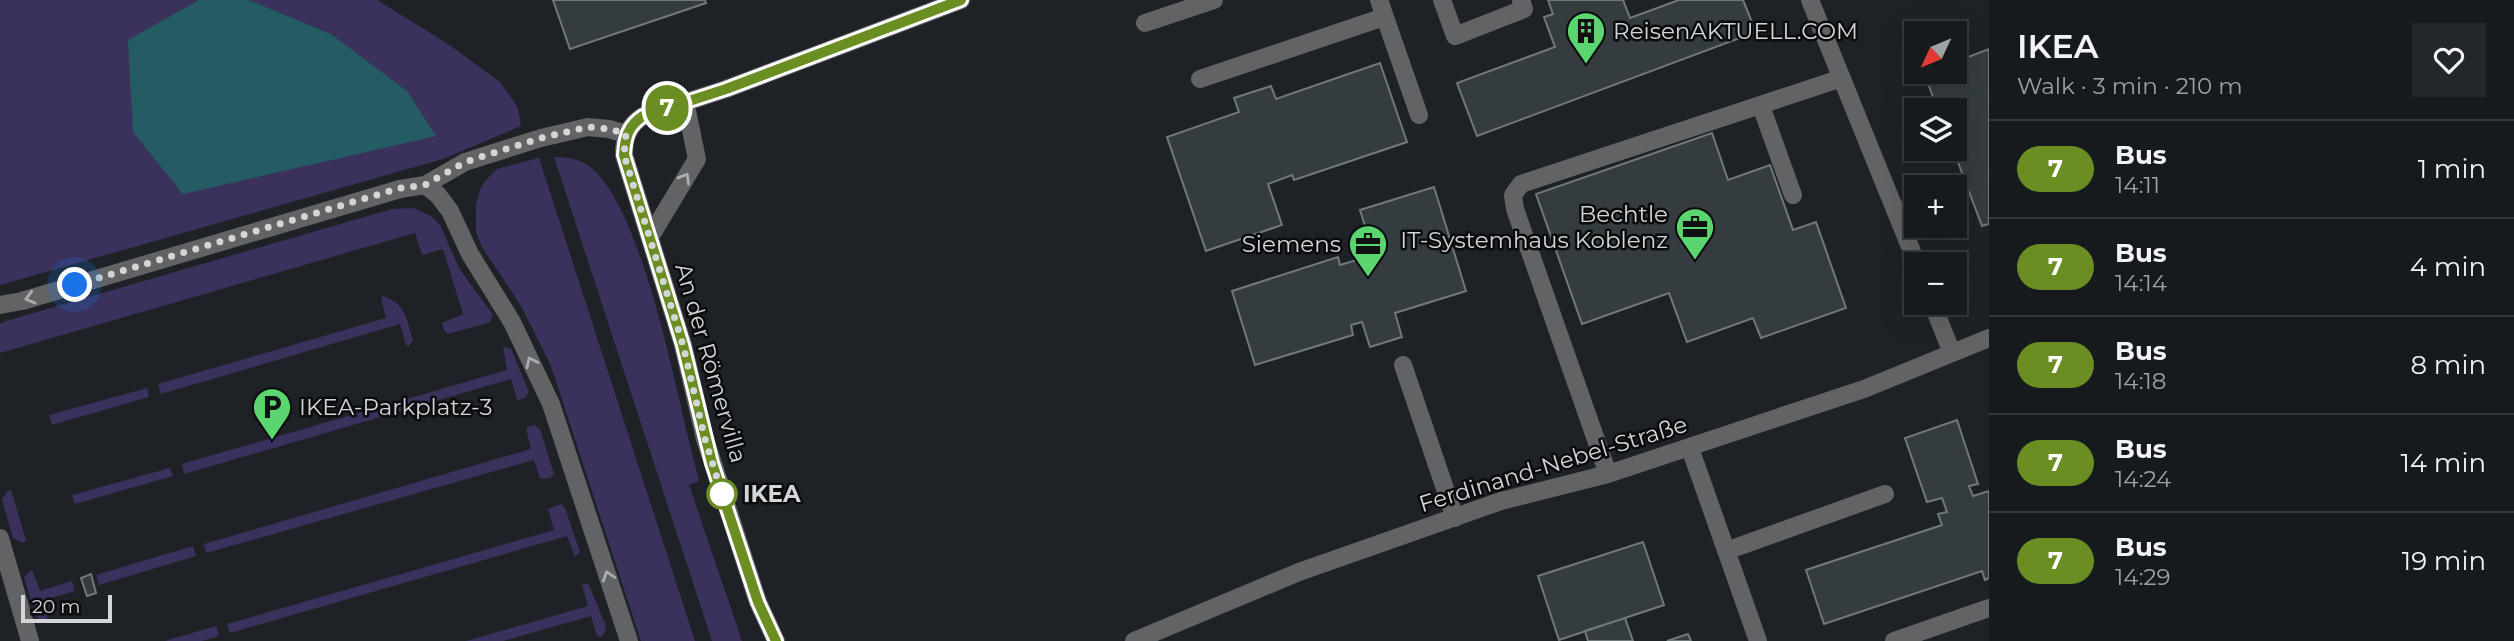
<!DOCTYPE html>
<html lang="en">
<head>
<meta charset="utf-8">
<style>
  :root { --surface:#161a1d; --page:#23272a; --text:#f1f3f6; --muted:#9ea1a4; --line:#35383b }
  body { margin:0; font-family:Montserrat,sans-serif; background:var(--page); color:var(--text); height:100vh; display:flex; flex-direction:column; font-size:26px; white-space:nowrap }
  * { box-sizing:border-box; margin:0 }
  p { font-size:23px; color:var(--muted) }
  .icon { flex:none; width:38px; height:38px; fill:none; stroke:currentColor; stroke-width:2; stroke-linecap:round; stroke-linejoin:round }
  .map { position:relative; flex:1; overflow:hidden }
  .sheet { display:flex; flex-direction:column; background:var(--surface); width:525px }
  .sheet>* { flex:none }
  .badge { padding:0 14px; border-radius:23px; font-size:24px; line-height:46px }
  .needle { width:46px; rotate:226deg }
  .controls { position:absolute; left:1904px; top:21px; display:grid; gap:14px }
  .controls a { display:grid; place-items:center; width:63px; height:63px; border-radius:0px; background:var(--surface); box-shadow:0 7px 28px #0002,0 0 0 2px var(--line); font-size:35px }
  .scale { position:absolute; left:21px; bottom:18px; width:91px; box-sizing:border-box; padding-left:7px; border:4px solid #d3d6d9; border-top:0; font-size:19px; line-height:24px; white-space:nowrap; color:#d3d6d9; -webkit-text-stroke:5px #0a0b0d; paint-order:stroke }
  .you { position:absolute; width:35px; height:35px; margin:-18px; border:5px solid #fff; border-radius:50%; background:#1a73e8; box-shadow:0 0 0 10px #1a73e833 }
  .map>.badge { position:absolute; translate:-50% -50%; box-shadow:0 0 0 4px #fff }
  .round { display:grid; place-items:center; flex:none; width:74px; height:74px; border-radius:0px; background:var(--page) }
  .summary { display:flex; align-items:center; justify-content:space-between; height:119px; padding:0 28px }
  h1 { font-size:33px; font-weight:600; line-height:52px }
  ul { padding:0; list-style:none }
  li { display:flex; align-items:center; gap:21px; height:98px; padding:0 28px; border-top:2px solid var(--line) }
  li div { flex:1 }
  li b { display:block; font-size:26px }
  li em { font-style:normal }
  li .badge { min-width:77px; font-weight:700; text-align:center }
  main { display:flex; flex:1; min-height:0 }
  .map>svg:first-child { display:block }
</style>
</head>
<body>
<main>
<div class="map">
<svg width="1989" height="641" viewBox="0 0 1989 641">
  <rect width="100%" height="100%" fill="#1e2227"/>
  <path fill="#3a325c" d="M0,0H199L128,41L407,91L331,34L249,0H377L448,44L501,83L518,108L521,126L443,159L0,285Z
    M554,157C567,157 579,159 589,166C643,207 676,393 694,461L699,481L689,485L742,641H712Z
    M539,158L695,641H641L551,366L521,306L482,247L476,232V204L481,187L489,177L497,169Z
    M413,208L431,216L440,225L459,268L493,315L490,322L448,334L443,329L442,323L463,314L443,249L422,255L415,233L0,353V324L6,321L392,209Z
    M383,296C407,305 406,318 413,340L409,346L406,345L400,324L161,394L158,384L386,318L381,298Z
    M503,347L511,349L529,392L525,398L517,400L511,379L184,474L182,464L507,370Z
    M147,388L149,397L52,425L49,415Z
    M534,425L540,429L554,474L550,478L540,479L534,460L206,553L204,544L531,449L526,428Z
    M170,468L173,476L75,504L72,495Z
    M11,490L26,540L23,543L13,538L2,500L7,491Z
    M561,504L565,508L580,552L575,557L567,536L230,633L227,624L554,530L548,509Z
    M193,546L196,556L99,585L96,575Z
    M32,570L40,591L72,581L75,591L43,600L48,621L45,623L36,617L24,577Z
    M588,583L606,626L604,634L600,637L597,636L591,616L503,641H466L588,606L582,585Z
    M216,626L219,636L202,641H165Z"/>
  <path fill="#255c64" d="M199,0H249L331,34L407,91L436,136L183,194L133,132L128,40Z"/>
  <path fill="#353c3f" stroke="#71787c" stroke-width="2" d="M553,0H705L706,3L570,49Z
    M1548,0H1623L1630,18L1679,0H1743L1756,32L1477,136L1457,83L1555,47L1544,17L1553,14Z
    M1989,49V224L1982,226L1953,149H1955V110H1938L1924,73L1955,72V62Z
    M1380,63L1407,142L1294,180L1292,175L1268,184L1282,225L1206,251L1167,137L1239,112L1234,98L1271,86L1276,99Z
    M1712,133L1728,180L1770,165L1793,230L1816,222L1846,308L1761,338L1753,318L1687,342L1669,293L1582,324L1536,194Z
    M1434,187L1466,291L1395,313L1402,337L1370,347L1362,322L1351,325L1353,335L1255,365L1232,291L1338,257L1340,265L1374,255L1360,210Z
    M1957,420L1978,484L1969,486L1973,496L1989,491V578L1985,580L1982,571L1824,624L1806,570L1942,525L1938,514L1947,512L1942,498L1927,502L1905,438Z
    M1643,542L1664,605L1559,640L1538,576Z
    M91,574L96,593L87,596L81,578Z
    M1625,618L1633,641H1588L1585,631Z
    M1688,634L1691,641H1667Z"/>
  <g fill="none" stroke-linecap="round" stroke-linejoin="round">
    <path stroke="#626365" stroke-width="18" d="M1379,0L1419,115
      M1442,0L1455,36L1524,9L1521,0
      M1810,0L1917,264
      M1145,23L1214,0
      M1200,79L1384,17
      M1761,106L1793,195
      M425,185L438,195L450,211L470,254L512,322L551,404L629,641
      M650,237L697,159L685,101
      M1932,303L1952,353
      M0,305L22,301L400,189L425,185L465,162L541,138L588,127L609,129L626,134
      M1403,365L1455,518
      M1690,448L1758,641
      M1608,474L1515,209L1513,195L1521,184L1842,78
      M0,538L30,641
      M1726,551L1885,494
      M776,641L758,602L705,439L683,345L624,155C624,137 628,126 643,116L726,89L961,0
      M1134,641L1299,572L1501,501L1608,474L1864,389L1989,338
      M1894,641L1989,608"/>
  </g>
  <defs><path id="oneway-chevron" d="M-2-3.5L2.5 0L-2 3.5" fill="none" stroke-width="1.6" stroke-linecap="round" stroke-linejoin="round" transform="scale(1.75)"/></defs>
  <g stroke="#abaeb0">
    <use href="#oneway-chevron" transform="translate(685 178) rotate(-59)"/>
    <use href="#oneway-chevron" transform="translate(30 298) rotate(165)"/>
    <use href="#oneway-chevron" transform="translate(531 362) rotate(-115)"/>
    <use href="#oneway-chevron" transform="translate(608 576) rotate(-108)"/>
  </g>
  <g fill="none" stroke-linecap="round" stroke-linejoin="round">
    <g stroke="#fff" stroke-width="16">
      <path id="line" d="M776,641L758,602L712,463L683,345L624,155C625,137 628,126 643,116L726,89L961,0"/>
    </g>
    <use href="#line" stroke="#6b8e23" stroke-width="10"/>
    <path stroke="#d3d6d9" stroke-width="7" stroke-dasharray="0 12.6" d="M75,285L400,188L425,185L465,162L541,138L588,127L609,129L626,134L624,155L683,345L705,439L722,494"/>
  </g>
  <defs>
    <g id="building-pin" transform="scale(2.0125)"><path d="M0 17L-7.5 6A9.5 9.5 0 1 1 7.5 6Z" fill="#5ad56f" stroke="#0a0b0d"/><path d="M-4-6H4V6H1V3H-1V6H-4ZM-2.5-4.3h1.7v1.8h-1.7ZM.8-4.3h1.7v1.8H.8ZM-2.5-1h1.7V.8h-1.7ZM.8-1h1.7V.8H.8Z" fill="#111"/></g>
    <g id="office-pin" transform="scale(2.0125)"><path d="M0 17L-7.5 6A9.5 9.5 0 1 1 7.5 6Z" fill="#5ad56f" stroke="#0a0b0d"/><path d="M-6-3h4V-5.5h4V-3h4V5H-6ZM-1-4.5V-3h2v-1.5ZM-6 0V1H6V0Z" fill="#111"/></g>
    <g id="parking-pin" transform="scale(2.0125)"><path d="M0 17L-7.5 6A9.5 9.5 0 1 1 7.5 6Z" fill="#5ad56f" stroke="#0a0b0d"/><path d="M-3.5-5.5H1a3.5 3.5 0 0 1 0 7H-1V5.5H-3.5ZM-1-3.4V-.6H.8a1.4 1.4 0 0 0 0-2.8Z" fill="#111"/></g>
  </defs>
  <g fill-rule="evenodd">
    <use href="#building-pin" x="1586" y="31"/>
    <use href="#office-pin" x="1695" y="227"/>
    <use href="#office-pin" x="1368" y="244"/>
    <use href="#parking-pin" x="272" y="407"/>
  </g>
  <circle fill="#fff" stroke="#6b8e23" stroke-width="3.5" cx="722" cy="494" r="14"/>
  <g text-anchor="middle" stroke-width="5" stroke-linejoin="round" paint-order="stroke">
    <g font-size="23" fill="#d3d6d9" stroke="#0a0b0d" text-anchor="start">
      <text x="1613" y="39">ReisenAKTUELL.COM</text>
      <text x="1668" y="222" text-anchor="end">Bechtle<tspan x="1668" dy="26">IT-Systemhaus Koblenz</tspan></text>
      <text x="1341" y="252" text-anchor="end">Siemens</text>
      <text x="299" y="415">IKEA-Parkplatz-3</text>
    </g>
    <g font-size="23" fill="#d3d6d9" stroke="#0a0b0d">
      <text transform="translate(711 363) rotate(74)" y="8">An der Römervilla</text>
      <text transform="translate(1553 464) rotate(-17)" y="8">Ferdinand-Nebel-Straße</text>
    </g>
    <g font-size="23" font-weight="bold" fill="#d3d6d9" stroke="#0a0b0d" text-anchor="start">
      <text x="743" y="502">IKEA</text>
    </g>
  </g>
</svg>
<div class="controls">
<a><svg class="needle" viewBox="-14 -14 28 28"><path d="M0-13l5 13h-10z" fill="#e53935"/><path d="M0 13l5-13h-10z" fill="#9ea1a4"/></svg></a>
<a><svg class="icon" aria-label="layers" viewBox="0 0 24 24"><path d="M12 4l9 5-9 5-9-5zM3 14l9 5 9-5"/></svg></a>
<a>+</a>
<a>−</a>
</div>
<div class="scale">20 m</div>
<div class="you" style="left:75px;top:285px"></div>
<b class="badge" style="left:667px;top:108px;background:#6b8e23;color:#fff">7</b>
</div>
<section class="sheet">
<div class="summary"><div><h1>IKEA</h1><p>Walk · 3 min · 210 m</p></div><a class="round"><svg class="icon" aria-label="heart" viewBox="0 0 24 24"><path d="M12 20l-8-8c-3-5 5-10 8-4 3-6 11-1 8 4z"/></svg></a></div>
<ul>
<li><span class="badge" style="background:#6b8e23;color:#fff">7</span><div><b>Bus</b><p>14:11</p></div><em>1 min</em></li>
<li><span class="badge" style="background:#6b8e23;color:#fff">7</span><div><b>Bus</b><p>14:14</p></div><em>4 min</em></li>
<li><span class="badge" style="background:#6b8e23;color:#fff">7</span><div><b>Bus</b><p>14:18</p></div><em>8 min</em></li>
<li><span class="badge" style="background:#6b8e23;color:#fff">7</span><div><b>Bus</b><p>14:24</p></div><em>14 min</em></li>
<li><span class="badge" style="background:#6b8e23;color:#fff">7</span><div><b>Bus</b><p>14:29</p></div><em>19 min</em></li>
</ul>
</section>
</main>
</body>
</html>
